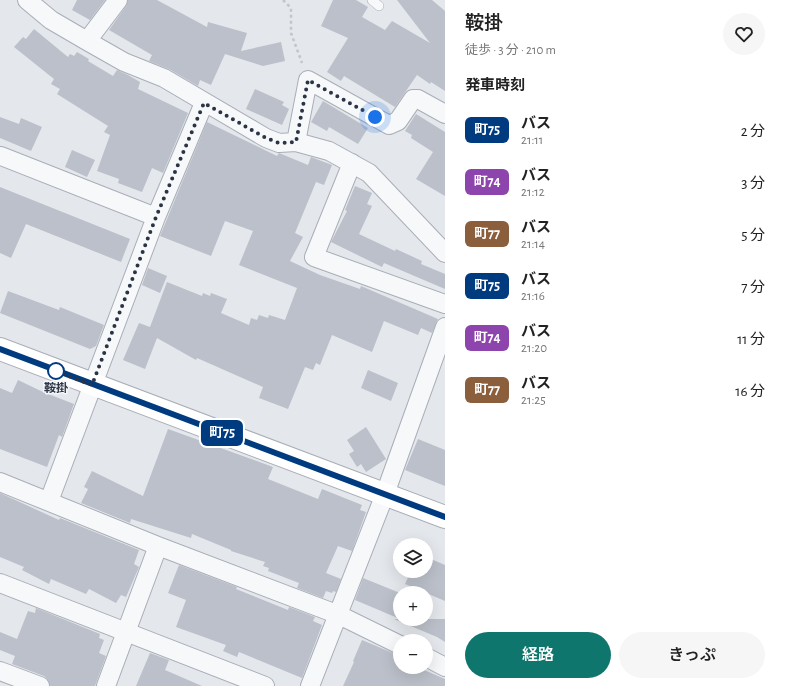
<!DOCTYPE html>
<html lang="ja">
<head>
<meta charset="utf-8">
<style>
  :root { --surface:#fff; --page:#f6f6f6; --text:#222; --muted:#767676; --accent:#0f766e }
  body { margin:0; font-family:"Alegreya Sans","Noto Sans JP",sans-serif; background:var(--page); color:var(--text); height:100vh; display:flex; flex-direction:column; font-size:15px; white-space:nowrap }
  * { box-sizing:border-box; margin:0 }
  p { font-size:13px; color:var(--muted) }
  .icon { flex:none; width:22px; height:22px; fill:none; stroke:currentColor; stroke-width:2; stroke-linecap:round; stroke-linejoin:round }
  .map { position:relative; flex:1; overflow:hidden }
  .sheet { display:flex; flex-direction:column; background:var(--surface); width:340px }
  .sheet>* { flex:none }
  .badge { padding:0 8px; border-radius:6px; font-size:14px; line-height:26px }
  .fabs { position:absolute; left:393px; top:538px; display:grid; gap:8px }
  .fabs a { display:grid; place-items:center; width:40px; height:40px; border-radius:50%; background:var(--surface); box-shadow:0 4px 16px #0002; font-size:20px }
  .you { position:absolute; width:20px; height:20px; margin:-10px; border:3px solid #fff; border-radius:50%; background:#1a73e8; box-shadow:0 0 0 6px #1a73e833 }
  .map>.badge { position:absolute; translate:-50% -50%; box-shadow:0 0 0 2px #fff }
  h2 { padding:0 20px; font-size:15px; line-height:36px }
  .round { display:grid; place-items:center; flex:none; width:42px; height:42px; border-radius:21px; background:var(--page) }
  .summary { display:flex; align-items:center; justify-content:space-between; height:68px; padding:0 20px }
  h1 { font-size:19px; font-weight:600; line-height:30px }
  .button { display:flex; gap:8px; margin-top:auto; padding:8px 20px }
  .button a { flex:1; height:46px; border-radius:24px; background:var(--accent); color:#fff; font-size:16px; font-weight:600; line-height:46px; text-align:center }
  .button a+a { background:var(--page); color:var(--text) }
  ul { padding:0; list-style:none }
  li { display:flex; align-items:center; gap:12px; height:52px; padding:0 20px }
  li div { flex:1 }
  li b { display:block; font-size:15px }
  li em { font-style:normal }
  li .badge { min-width:44px; font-weight:700; text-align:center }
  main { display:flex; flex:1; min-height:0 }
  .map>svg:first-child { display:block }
</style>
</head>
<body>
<main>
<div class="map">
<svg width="445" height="686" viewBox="0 0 445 686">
  <rect width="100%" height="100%" fill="#e4e7ec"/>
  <path fill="#bbc0ca" d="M77,0H105L90,20L72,10Z
    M128,0H157L207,27L208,22L247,33L241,51L281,42L285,61L263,66L225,54L211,85L200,80L198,86L169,69L149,61L152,55L109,30L126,6Z
    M333,0H356L368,7L362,17L385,30L392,21L430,43L397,0H432L445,11V91L431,82L430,84L417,75L395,107L344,76L341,81L327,72L348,38L321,26Z
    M34,29L68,57L70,54L74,56L77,52L89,59L88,61L113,76L117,70L128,75L140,82L138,89L188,113L163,173L152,168L142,192L118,183L119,179L97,171L110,135L104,132L108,126L57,94L60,89L51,84L54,79L14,47L23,37L26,39Z
    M255,89L284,102L282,105L289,109L282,125L246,109Z
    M323,101L368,128L358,144L329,127L327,131L311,122Z
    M416,114L445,132V196L416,179L433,152L411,138L412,135L405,131Z
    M0,117L19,124L21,118L42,127L31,151L0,138Z
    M207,122L277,156L279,153L308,165L311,157L332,165L324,185L316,182L295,233L303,237L290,261L320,275L360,289L361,286L438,319L432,333L421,328L418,335L384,321L372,352L332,335L320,365L316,363L313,370L305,367L288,409L259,398L263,387L197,358L196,360L157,338L145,369L123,360L139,323L150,327L167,282L202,296L203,293L210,296L211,293L227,299L221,313L249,325L251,318L257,320L259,315L268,318L269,315L285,320L297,288L239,265L253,231L225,221L211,256L160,236Z
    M72,150L95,160L87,177L65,167Z
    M355,186L372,193L367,204L372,206L359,234L395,251L396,249L422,261L421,264L445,274V289L384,263L382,267L331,242L347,211L345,210Z
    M0,187L130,239L121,262L26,224L11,258L0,253Z
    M148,268L167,276L160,293L142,285Z
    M8,291L59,310L60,307L104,325L96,346L90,349L0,313Z
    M368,370L398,383L391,401L361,388Z
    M18,380L43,392L74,404L62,437L59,435L47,467L0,449V388L12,393Z
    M366,427L386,459L366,472L361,464L357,467L349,454L354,451L347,440Z
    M168,429L273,467L268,479L318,499L322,489L362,505L360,510L366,512L352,551L338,546L326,573L341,579L336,592L333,591L332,593L326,591L323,598L297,588L299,583L268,571L269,568L263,566L265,562L231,551V550L192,534L191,538L131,519L130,523L81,503L88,489L84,487L92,471L143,496Z
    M418,439L445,450V486L405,470Z
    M0,493L59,520L60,518L139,550L134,564L139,567L126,597L121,595L116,603L89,589L86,594L51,579L49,584L22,570L24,567L0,557Z
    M426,557L445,565V601L405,584L411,571H426Z
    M179,565L237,587L236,589L288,610L289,607L315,617L313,621L322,625L302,678L239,652L237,657L223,651L226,645L176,627L186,600L168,593Z
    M363,578L400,593V619L355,600Z
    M36,608L100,634L99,638L104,640L99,653L106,656L95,686H50L48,680L44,676L12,664L15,656L0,650V632L17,639L28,611L35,613Z
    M394,619H445V642L437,637Z
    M362,640L400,656V667H417L445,679V686H343L354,662L353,661Z
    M150,653L169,660L165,670L202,686H136Z"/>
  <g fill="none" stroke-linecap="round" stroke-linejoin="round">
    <g stroke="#a9aeb7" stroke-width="10">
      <path id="lane" d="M372,0L379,6"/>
    </g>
    <g stroke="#a9aeb7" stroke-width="20">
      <path id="street" d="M27,0L51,20L87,41L124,62L164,78L266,138L279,143L296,142L329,151L369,173L445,253
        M87,41L118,0
        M296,142L308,80L389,125L398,121L413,99H418L445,114
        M1,156L156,217
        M352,163L314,257L445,304
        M0,482L158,546L339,615L400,645
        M49,501L156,217L204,103
        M0,583L265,686
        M426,657L445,667
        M0,671L40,686
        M106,686L158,546
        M310,686L385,494L445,327"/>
    </g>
    <g stroke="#a9aeb7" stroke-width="24">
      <path id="secondary" d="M0,349L445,517"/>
    </g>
    <path stroke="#c2c5cb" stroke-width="2.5" stroke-dasharray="3 3" stroke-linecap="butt" d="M283,0L291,8V33L302,63"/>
    <use href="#lane" stroke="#f7f8fa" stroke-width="9"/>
    <use href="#street" stroke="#f7f8fa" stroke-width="18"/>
    <use href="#secondary" stroke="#fff" stroke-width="22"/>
  </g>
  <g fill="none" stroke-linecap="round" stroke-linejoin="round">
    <g stroke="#fff" stroke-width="9">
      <path id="line" d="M0,349L445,517"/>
    </g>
    <use href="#line" stroke="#003b80" stroke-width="6"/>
    <path stroke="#2b3445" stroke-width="4" stroke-dasharray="0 7.2" d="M56,371L53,370L92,385L156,217L204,103L266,138L279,143L296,142L308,80L375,117"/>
  </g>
  <circle fill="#fff" stroke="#003b80" stroke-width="2" cx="56" cy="371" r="8"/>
  <g text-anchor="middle" stroke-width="3" stroke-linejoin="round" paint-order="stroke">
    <g font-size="12" font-weight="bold" fill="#2b3445" stroke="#f4f6f9">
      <text x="56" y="392">鞍掛</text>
    </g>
  </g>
</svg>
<div class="fabs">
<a><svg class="icon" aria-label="layers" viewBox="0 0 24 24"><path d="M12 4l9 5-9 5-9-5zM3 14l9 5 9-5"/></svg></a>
<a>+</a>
<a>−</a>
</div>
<div class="you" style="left:375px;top:117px"></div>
<b class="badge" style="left:222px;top:433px;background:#003b80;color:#fff">町75</b>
</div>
<section class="sheet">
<div class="summary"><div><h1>鞍掛</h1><p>徒歩 · 3 分 · 210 m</p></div><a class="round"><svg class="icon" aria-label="heart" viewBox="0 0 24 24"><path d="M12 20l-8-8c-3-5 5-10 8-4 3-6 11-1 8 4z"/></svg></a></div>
<h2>発車時刻</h2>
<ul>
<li><span class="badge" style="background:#003b80;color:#fff">町75</span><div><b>バス</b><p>21:11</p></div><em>2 分</em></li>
<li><span class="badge" style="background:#8e44ad;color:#fff">町74</span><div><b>バス</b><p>21:12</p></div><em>3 分</em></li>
<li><span class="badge" style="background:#8b5e3c;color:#fff">町77</span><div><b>バス</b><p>21:14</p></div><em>5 分</em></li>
<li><span class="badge" style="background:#003b80;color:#fff">町75</span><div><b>バス</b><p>21:16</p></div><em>7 分</em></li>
<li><span class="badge" style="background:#8e44ad;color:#fff">町74</span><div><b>バス</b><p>21:20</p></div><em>11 分</em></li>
<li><span class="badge" style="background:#8b5e3c;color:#fff">町77</span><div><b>バス</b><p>21:25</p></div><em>16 分</em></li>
</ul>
<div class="button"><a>経路</a><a>きっぷ</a></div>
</section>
</main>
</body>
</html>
